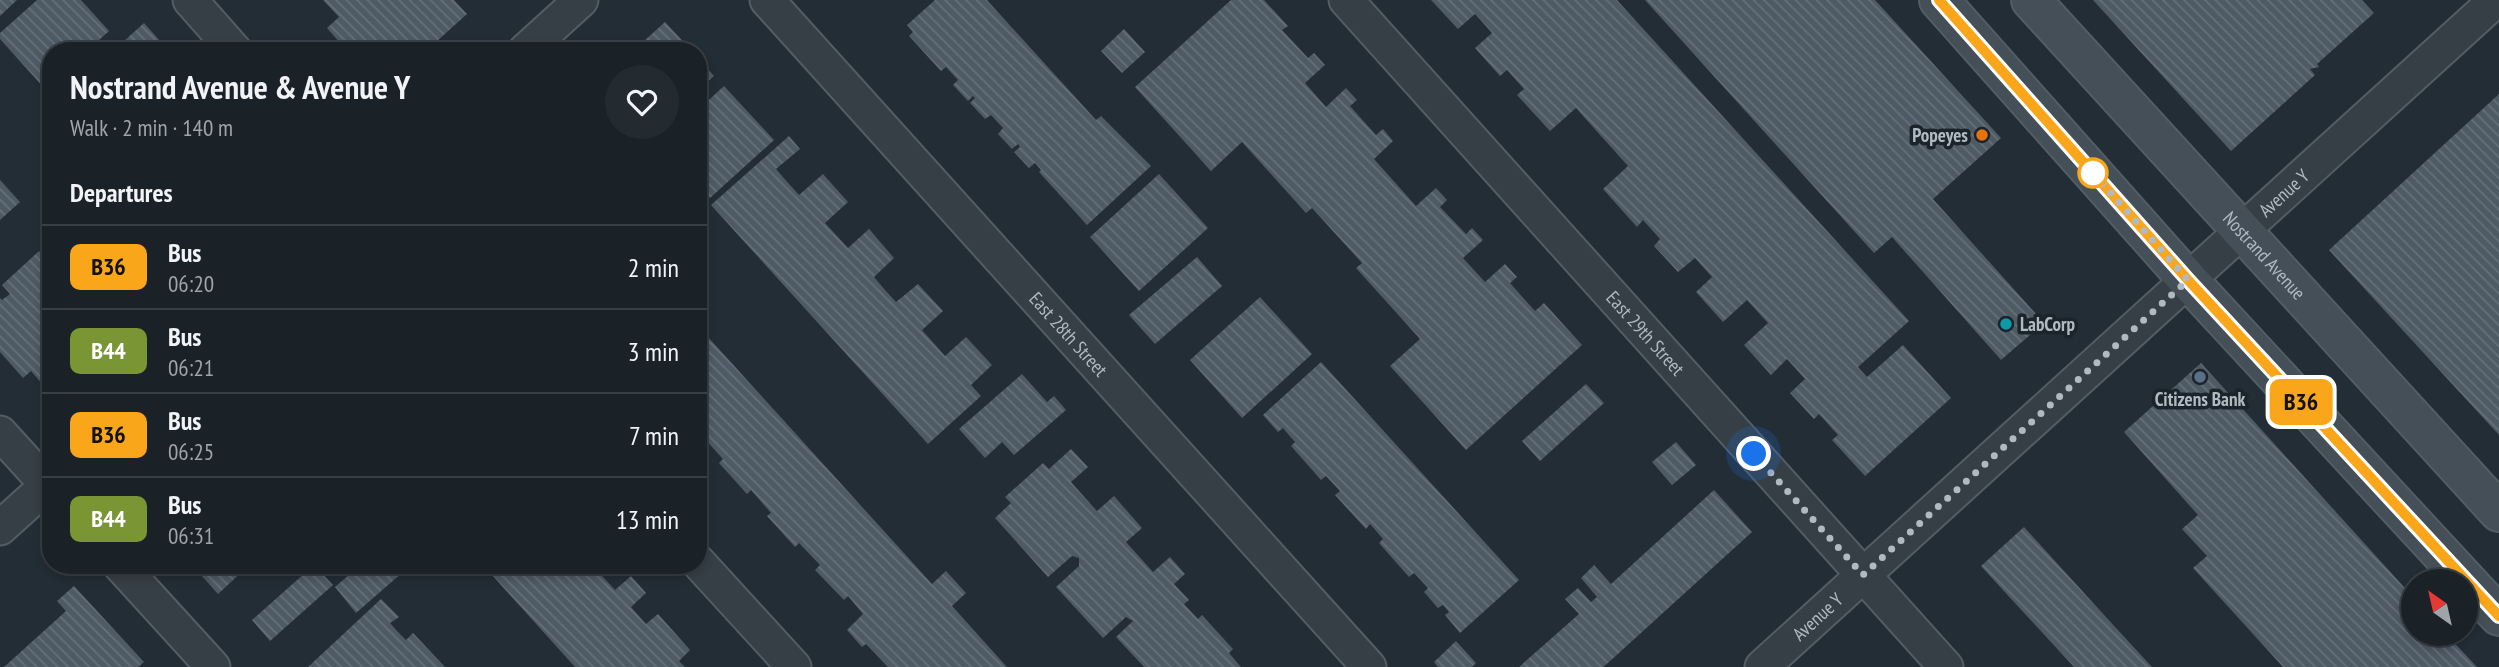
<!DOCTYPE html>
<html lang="en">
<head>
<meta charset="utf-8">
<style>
  :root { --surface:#1a2228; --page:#232a30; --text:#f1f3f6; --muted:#9fa4a8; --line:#383f45 }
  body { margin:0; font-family:"PT Sans Narrow",sans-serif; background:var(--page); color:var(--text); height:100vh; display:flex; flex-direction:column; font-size:26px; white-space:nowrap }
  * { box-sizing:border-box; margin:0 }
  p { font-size:23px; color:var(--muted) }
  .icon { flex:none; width:38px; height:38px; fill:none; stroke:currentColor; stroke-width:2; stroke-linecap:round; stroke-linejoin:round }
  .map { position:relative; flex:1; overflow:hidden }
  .panel { position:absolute; left:42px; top:42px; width:665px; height:532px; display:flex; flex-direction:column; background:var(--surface); border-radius:28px; box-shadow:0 4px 10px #0003,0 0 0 2px var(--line) }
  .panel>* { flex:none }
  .badge { padding:0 14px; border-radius:10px; font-size:24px; line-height:46px }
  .needle { width:46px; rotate:326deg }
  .fabs { position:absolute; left:2401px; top:569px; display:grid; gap:14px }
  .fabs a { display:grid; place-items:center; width:77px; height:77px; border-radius:50%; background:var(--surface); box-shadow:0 4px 10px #0003,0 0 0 2px var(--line); font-size:35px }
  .you { position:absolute; width:35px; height:35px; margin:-18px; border:5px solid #fff; border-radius:50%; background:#1a73e8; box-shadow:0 0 0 10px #1a73e833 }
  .map>.badge { position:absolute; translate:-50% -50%; box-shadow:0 0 0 4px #fff }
  h2 { padding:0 28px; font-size:26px; line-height:63px }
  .round { display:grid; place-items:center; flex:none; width:74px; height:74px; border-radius:37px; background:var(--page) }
  .headline { display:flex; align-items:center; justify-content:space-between; height:119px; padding:0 28px }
  h1 { font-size:33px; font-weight:800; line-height:52px }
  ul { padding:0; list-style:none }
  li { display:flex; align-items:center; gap:21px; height:84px; padding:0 28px; border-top:2px solid var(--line) }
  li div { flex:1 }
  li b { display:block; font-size:26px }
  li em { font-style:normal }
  li .badge { min-width:77px; font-weight:700; text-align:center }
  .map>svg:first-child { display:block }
</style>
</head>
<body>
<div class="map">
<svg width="2499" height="667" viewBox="0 0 2499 667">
  <defs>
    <pattern id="building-back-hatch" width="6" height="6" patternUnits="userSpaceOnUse" patternTransform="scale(1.75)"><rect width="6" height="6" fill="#4e5a64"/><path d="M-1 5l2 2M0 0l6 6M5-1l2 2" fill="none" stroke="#657079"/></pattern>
  </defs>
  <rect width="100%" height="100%" fill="#232d35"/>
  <path fill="url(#building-back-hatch)" d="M0,0H17L0,16Z
    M37,0H81L109,31L87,51H51V84L45,89L0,39V33Z
    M323,0H454L467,14L426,51H333L341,44L327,28L339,17Z
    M935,0H987L1096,120L1101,116L1151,166L1087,225L1039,172L1041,170L1035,163L1029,168L1014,152L1020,147L1018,144L1012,149L998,134L1003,128L991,115L985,119L970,103L975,98L973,96L968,101L953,85L958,80L946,67L941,71L909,36L913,32L907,25Z
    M1231,0H1264L1288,26L1282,30L1308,58L1314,53L1325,65L1305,83L1326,107L1346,88L1357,100L1350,106L1376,135L1383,129L1393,141L1374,159L1416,206L1436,188L1447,200L1440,207L1466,234L1472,228L1483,240L1463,258L1485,282L1505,264L1517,277L1510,283L1535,311L1544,303L1582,345L1466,450L1390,366L1420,339L1356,268L1362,263L1312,208L1306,213L1242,142L1211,171L1135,87Z
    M1431,0H1617L1909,321L1858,367L1867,377L1903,345L1951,398L1865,476L1832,440L1838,435L1819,414L1814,419L1790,393L1805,379L1787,359L1771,375L1744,345L1768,323L1747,300L1723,322L1696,292L1712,277L1695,258L1678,272L1654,246L1660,239L1643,220L1637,227L1603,189L1628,166L1576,108L1550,131L1517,95L1524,89L1507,70L1500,76L1475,48L1492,33L1475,14L1458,29Z
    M1645,0H1875L2001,138L1933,199L2044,323L2001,360L1892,237L1874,253Z
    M2093,0H2362L2374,13L2317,64L2319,67L2310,69L2315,75L2231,151Z
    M665,22L692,51H633Z
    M144,23L169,51H113Z
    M1124,29L1145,52L1122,73L1101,51Z
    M698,58L714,76L698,90Z
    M724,86L774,140L710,198L698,185V110Z
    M2499,94V435L2329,250Z
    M789,136L800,149L776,169L789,184L799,195L823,174L848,202L825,223L848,248L869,229L894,258L874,277L885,290L896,302L918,284L943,311L922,330L945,356L966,337L992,365L971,385L981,396L928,444L711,205Z
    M1159,174L1208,228L1139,291L1090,237Z
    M0,180L20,202L0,220Z
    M39,251L47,260L51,257V378L43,385L31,371L23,378L0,352V298L2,300L10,294L2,285Z
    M1197,257L1222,286L1155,344L1129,315Z
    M1260,297L1312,354L1242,418L1190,360Z
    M698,326L932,584L946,571L966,593L952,606L1007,667H888L866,644L862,647L847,630L863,614L848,596L844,600L815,570L820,565L799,543L795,547L767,516L771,513L751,490L747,494L719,463L723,459L703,437L698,440Z
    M1321,362L1519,580L1460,633L1445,615L1449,612L1443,605L1438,608L1424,592L1428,588L1414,573L1409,577L1379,543L1383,539L1377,532L1370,524L1366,529L1335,495L1340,491L1326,476L1321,480L1291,446L1295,442L1288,434L1283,428L1278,432L1263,415Z
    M2201,363L2413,597V634H2446L2477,667H2283L2193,568L2207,556L2182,529L2198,515L2124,432Z
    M1022,374L1047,402L1054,396L1066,410L1014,455L1002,442L985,458L959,429Z
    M1586,384L1604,403L1540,461L1522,441Z
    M1676,442L1696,465L1672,485L1652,462Z
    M1071,449L1088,467L1071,482L1097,511L1114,496L1142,528L1126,542L1153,572L1170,557L1185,574L1174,584L1189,600L1184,604L1198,619L1202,615L1233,649L1229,653L1241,667H1144L1116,637L1133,621L1126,617L1103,638L1056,587L1079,566V558L1072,556L1048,577L995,518L1011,503L1005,497L1043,463L1049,469Z
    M1714,490L1752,532L1609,662L1603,667H1519L1579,614L1565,599L1578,588L1591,602L1597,597L1581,578L1594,565L1611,584Z
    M2024,527L2105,616L2152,667H2074L2002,589L1981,566Z
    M192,565H241L245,569L218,594Z
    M314,565L333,585L270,641L252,620Z
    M355,565H411L356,613L335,587L357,568Z
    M483,565H592L615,590L631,576L646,593L631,607L646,624L658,614L675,633L690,650L679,661L685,667H575Z
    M74,586L144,662L138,667H4L66,611L57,601Z
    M381,599L399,617L390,623L398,632L406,640L413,633L445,667H308Z
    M1456,641L1476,663L1472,667H1438L1434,662Z"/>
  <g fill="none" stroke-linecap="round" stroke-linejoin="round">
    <g stroke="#535d64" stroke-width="37">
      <g id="street">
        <path d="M190,0L235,51"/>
        <path id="s1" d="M767,0L1369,667"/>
        <path id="s2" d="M1346,0L1946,667"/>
        <path d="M525,51L581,0"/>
        <path d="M0,433L51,489"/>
        <path d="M0,528L51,482"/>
        <path d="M698,562L794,667"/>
        <path d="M120,565L213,667"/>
        <path id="s3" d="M1762,667L2496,0"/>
      </g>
    </g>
    <g stroke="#535d64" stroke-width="42">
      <g id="secondary">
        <path d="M1939,0L2188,280L2499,616"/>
        <path id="s4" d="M2031,0L2499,512"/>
      </g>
    </g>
    <use href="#street" stroke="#363f46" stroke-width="33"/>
    <use href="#secondary" stroke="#444f58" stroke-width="38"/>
  </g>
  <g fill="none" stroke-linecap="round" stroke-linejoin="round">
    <g stroke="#fff" stroke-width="16">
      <path id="line" d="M1939,0L2188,280L2499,616"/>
    </g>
    <use href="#line" stroke="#faa61a" stroke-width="10"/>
    <path stroke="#b0bac2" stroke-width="7" stroke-dasharray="0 12.6" d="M1754,454L1863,575L2188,280L2093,173"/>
  </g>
  <circle fill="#e8710a" stroke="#1b242a" stroke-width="2.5" cx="1982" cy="135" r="7"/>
  <circle fill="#fff" stroke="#faa61a" stroke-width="3.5" cx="2093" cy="173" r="14"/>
  <circle fill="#0f9aa8" stroke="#1b242a" stroke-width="2.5" cx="2006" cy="324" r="7"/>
  <circle fill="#5c6f8a" stroke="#1b242a" stroke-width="2.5" cx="2200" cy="377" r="7"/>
  <g text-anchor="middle" stroke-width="7" stroke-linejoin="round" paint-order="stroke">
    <g font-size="19" font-weight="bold" fill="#b0bac2" stroke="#1b242a" text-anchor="end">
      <text x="1968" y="142">Popeyes</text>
      <text x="2020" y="331" text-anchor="start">LabCorp</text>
      <text x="2200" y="406" text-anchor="middle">Citizens Bank</text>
    </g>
    <g font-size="19" fill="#b0bac2" stroke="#1b242a">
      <text dy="7" stroke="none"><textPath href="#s3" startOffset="705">Avenue Y</textPath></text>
      <text dy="7" stroke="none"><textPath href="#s4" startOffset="346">Nostrand Avenue</textPath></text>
      <text dy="7" stroke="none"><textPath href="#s1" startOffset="450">East 28th Street</textPath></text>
      <text dy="7" stroke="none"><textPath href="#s2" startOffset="448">East 29th Street</textPath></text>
      <text dy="7" stroke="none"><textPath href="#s3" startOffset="75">Avenue Y</textPath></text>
    </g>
  </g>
</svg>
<div class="fabs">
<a><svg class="needle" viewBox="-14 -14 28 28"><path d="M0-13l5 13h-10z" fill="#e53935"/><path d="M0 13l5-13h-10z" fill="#9fa4a8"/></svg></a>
</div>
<div class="you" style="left:1754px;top:454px"></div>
<b class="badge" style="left:2301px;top:402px;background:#faa61a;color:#111">B36</b>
<section class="panel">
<div class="headline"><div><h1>Nostrand Avenue &amp; Avenue Y</h1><p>Walk · 2 min · 140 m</p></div><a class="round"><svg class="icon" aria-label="heart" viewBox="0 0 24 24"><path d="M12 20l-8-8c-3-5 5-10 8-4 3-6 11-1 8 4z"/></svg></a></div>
<h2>Departures</h2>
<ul>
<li><span class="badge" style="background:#faa61a;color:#111">B36</span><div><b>Bus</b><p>06:20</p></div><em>2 min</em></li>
<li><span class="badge" style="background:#799534;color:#fff">B44</span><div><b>Bus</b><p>06:21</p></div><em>3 min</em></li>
<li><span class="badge" style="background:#faa61a;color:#111">B36</span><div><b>Bus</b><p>06:25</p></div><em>7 min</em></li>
<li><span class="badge" style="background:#799534;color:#fff">B44</span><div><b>Bus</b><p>06:31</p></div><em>13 min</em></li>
</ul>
</section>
</div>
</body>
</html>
